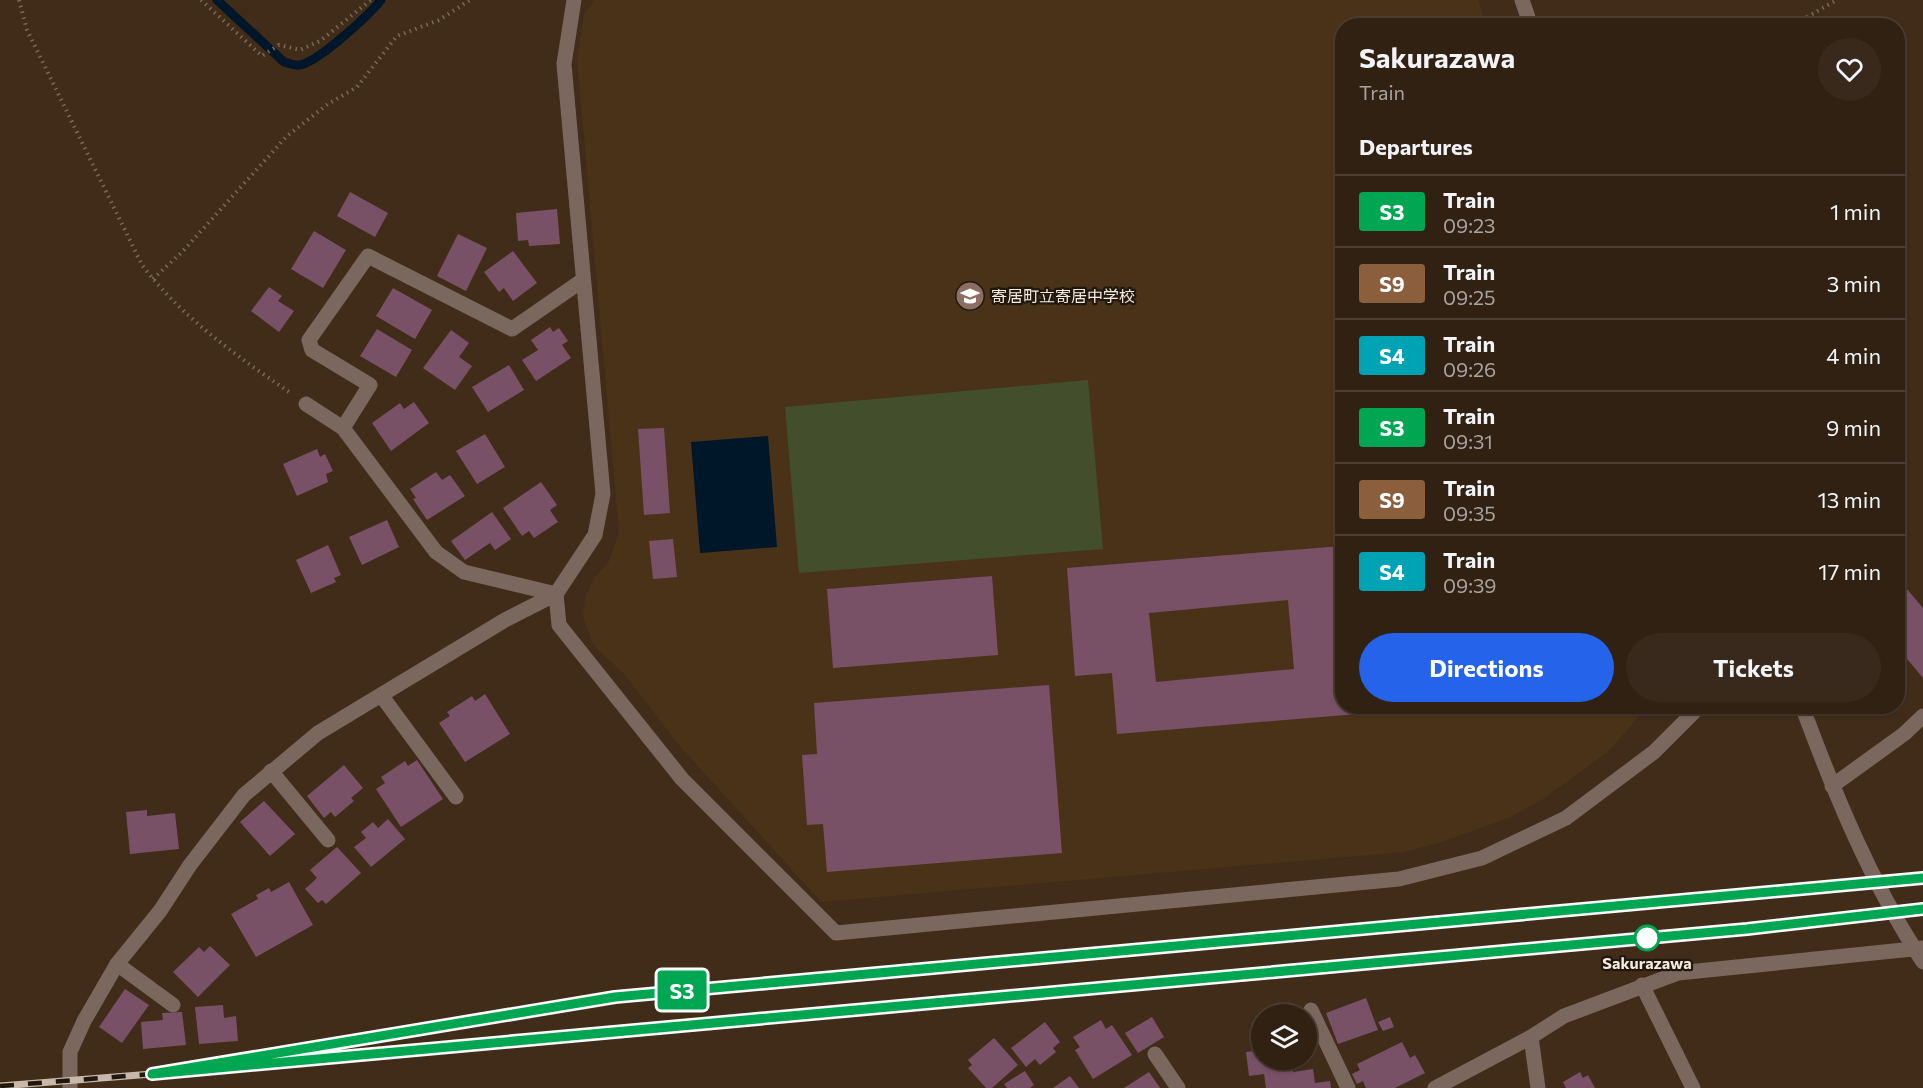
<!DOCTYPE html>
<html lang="en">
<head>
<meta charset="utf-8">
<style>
  :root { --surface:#302113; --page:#38291c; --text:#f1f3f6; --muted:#a8a3a0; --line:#4b3e33; --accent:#2563eb }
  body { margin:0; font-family:Commissioner,"Noto Sans JP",sans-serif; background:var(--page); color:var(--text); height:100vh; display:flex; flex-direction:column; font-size:22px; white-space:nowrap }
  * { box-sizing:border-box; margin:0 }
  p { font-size:20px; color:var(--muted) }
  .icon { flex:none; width:33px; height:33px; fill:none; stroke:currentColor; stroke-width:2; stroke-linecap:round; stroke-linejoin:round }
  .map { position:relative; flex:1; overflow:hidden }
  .details { position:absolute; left:1335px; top:18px; width:570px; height:696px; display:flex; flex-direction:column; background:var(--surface); border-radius:24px; box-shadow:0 2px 4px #0004,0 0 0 2px var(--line) }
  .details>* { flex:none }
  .badge { padding:0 12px; border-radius:4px; font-size:21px; line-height:39px }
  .controls { position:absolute; left:1251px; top:1004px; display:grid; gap:12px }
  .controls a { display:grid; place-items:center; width:66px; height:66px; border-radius:50%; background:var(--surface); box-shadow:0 2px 4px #0004,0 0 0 2px var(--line); font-size:30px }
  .map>.badge { position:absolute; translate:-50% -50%; box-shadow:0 0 0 3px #fff }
  h2 { padding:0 24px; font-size:22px; line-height:54px }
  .round { display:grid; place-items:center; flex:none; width:63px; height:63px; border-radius:32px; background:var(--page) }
  .head { display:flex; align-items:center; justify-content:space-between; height:102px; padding:0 24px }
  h1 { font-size:28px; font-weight:700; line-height:45px }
  .action { display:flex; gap:12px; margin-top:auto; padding:12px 24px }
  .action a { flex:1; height:69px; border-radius:36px; background:var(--accent); color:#fff; font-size:24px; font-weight:700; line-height:69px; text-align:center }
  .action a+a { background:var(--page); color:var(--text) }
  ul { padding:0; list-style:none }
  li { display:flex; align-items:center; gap:18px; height:72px; padding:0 24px; border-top:2px solid var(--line) }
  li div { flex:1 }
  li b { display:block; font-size:22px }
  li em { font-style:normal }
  li .badge { min-width:66px; font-weight:700; text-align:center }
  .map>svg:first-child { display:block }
</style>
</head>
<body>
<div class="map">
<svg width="1923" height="1088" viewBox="0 0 1923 1088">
  <rect width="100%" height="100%" fill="#402c19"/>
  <path fill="#4a3219" d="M595,0H1478L1486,25L1342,26V706L1647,707L1608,752L1543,799L1511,817L1442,842L1404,852L821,902L678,744L626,676L593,645L583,616L585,597L595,577L608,563L619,532L577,59L584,14Z"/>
  <path fill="#424e2c" d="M1088,380L1103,549L799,573L785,407Z"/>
  <path fill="#001629" d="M768,436L777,547L700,553L691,442Z"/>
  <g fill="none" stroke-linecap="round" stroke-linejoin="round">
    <path stroke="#001629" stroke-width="9" d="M217,0L284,62C288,63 295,66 299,65C316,64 369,15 381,0"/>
  </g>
  <path fill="#795167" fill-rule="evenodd" d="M350,192L388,213L375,237L337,216Z
    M557,209L560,244L529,246L528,240L518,241L516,213Z
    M314,231L346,250L323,288L291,269Z
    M458,234L487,248L466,291L437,276Z
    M513,251L537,283L513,301L504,288L499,292L484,272Z
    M269,287L282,296L278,301L294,311L279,332L251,311Z
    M393,288L432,310L415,339L376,316Z
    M550,327L553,332L559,328L568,341L562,345L571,358L536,381L522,360L538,350L531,340Z
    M377,329L412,350L396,377L360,356Z
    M451,330L469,343L459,357L472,366L455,390L423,368Z
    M509,365L524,390L488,412L472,387Z
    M414,402L429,423L391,451L372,423L400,403L404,409Z
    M664,428L670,513L644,515L638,429Z
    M485,434L505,467L477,484L456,451Z
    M317,449L320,457L325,454L333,471L326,474L328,482L297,496L283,464Z
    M436,472L442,480L450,475L465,496L427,520L413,499L416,498L410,489Z
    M541,482L557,505L550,510L558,522L534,538L529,531L522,536L503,508Z
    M492,512L511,539L495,550L490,543L465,560L451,541Z
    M387,520L399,547L362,565L349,537Z
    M673,539L677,577L653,579L649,541Z
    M328,545L341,575L334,578L336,582L311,593L296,560Z
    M1342,546V706L1429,708L1117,734L1112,673L1075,676L1067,568ZM1288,600L1294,669L1156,682L1149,613Z
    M992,576L998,655L833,668L827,589Z
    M1901,582L1923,608V678L1898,648V585Z
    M1049,685L1062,853L827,872L823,824L807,825L802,755L817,754L814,703Z
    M485,694L510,734L465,762L439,723L450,716L447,712L472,696L475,701Z
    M417,760L443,799L401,827L376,789L385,783L381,777L405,761L408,766Z
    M344,765L363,788L351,798L354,801L335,817L331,812L324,818L307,796Z
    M264,801L295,834L270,856L240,822Z
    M147,810V816L175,813L179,849L130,854L126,812Z
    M388,819L405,839L371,867L354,847L366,838L361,832L373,822L378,828Z
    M337,847L361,873L326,904L322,900L318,903L305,889L317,878L310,870Z
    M289,882L313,925L256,957L231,914L258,899L256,895L269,888L271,892Z
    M210,946L230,965L198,997L173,972L199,947L204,952Z
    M125,989L149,1005L122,1043L99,1027Z
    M1366,998L1378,1030L1338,1044L1326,1013Z
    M1280,1004V1009L1286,1008L1287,1014H1262L1268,1012V1006Z
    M223,1005L224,1018L236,1016L238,1041L199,1044L195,1007Z
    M182,1012L186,1045L143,1049L141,1022L163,1020L162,1013Z
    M1152,1017L1164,1037L1138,1053L1125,1033Z
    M1390,1017L1394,1027L1383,1031L1378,1022Z
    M1101,1020L1106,1029L1112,1025L1132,1055L1093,1079L1075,1050L1080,1047L1073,1037Z
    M1045,1022L1060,1042L1053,1048L1056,1052L1040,1065L1035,1059L1026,1067L1011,1048Z
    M994,1038L1018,1065L992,1088H986L968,1068L972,1065L968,1060Z
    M1402,1042L1410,1058L1415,1055L1425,1073L1395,1088H1366L1363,1081L1357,1084L1352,1074L1360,1070L1357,1064Z
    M1262,1050V1059H1292L1293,1072L1313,1069L1315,1083L1330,1081L1331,1088H1266L1264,1074L1249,1076L1246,1052Z
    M1025,1071L1034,1085L1030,1088H1007L1004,1084Z
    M1149,1072L1160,1088H1124Z
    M1580,1072L1583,1078L1588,1075L1595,1088H1566L1563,1082Z
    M1070,1076L1079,1088H1053Z"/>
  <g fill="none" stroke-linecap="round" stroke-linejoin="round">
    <path stroke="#7b6958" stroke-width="4" stroke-dasharray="1.5 4.5" stroke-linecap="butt" d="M19,0L27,30L142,265C181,317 237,356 289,392
      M201,0L262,56L279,45L300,50L320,41L371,0
      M1791,26L1837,0
      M153,279L183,251L287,136L328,104L357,87L397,36L439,20L470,0"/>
    <path stroke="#7a685e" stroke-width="15" d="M381,695L456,797
      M271,771L328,840
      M117,964L173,1005
      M1642,985L1693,1088
      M1311,1010L1348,1088
      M1531,1037L1538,1088
      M1155,1054L1178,1088"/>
    <path stroke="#7a685e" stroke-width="15" d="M306,404L343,428L436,552L464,572L556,594
      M343,428L370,385L312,350L309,340L368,256L512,329L583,280
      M556,594L559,625L682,779L836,933L1399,879L1482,858L1566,818L1654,752L1700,706
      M70,1088V1052L84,1021L117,964L160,911L190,865L244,795L318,733L505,620L556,594L595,535L603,494L564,64L574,0
      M1435,1088L1531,1037L1564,1016L1678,973L1923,948"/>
    <path stroke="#7a685e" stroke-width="15" d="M1522,0L1531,26
      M1802,706C1835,795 1871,883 1923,962
      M1832,786L1904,734L1923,716"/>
    <g stroke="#c7b8ab" stroke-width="7">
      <path id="rail" d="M259,1065L1771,926L1923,909
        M0,1086L152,1074L615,997L1923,878"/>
    </g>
    <use href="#rail" stroke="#20170e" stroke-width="4.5" stroke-dasharray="14" stroke-linecap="butt"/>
  </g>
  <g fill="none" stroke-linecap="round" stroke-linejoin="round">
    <g stroke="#fff" stroke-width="14">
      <path id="line" d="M1923,878L615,997L152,1074L1747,929L1923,909"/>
    </g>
    <use href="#line" stroke="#00a651" stroke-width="9"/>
  </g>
  <defs>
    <g id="school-disc" transform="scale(1.5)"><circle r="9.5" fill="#8d6e63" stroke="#20170e"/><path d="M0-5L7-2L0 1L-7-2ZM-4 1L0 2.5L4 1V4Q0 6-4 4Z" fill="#fff"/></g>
  </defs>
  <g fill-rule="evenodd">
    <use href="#school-disc" x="970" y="296"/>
  </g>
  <circle fill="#fff" stroke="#00a651" stroke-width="3" cx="1647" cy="938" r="12"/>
  <g text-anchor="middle" stroke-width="4.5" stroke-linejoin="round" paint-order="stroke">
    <g font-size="16" fill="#f6e9dd" stroke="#20170e" text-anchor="start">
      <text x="991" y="302">寄居町立寄居中学校</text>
    </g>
    <g font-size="16" font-weight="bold" fill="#f6e9dd" stroke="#20170e">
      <text x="1647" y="969">Sakurazawa</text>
    </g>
  </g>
</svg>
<div class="controls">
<a><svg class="icon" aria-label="layers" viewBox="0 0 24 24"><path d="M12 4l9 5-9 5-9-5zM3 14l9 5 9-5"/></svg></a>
</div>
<b class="badge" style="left:682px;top:990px;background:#00a651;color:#fff">S3</b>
<section class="details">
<div class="head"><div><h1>Sakurazawa</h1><p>Train</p></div><a class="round"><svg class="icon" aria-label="heart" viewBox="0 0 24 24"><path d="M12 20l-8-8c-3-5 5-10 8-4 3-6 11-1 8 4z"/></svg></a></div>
<h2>Departures</h2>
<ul>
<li><span class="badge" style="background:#00a651;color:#fff">S3</span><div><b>Train</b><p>09:23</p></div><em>1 min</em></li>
<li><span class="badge" style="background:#8b5e3c;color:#fff">S9</span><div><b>Train</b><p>09:25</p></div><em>3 min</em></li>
<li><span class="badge" style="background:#00a3b4;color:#fff">S4</span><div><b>Train</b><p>09:26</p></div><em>4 min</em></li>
<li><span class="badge" style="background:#00a651;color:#fff">S3</span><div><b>Train</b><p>09:31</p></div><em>9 min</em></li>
<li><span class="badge" style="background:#8b5e3c;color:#fff">S9</span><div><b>Train</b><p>09:35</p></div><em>13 min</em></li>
<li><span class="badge" style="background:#00a3b4;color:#fff">S4</span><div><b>Train</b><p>09:39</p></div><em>17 min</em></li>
</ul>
<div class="action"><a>Directions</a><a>Tickets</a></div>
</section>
</div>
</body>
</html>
